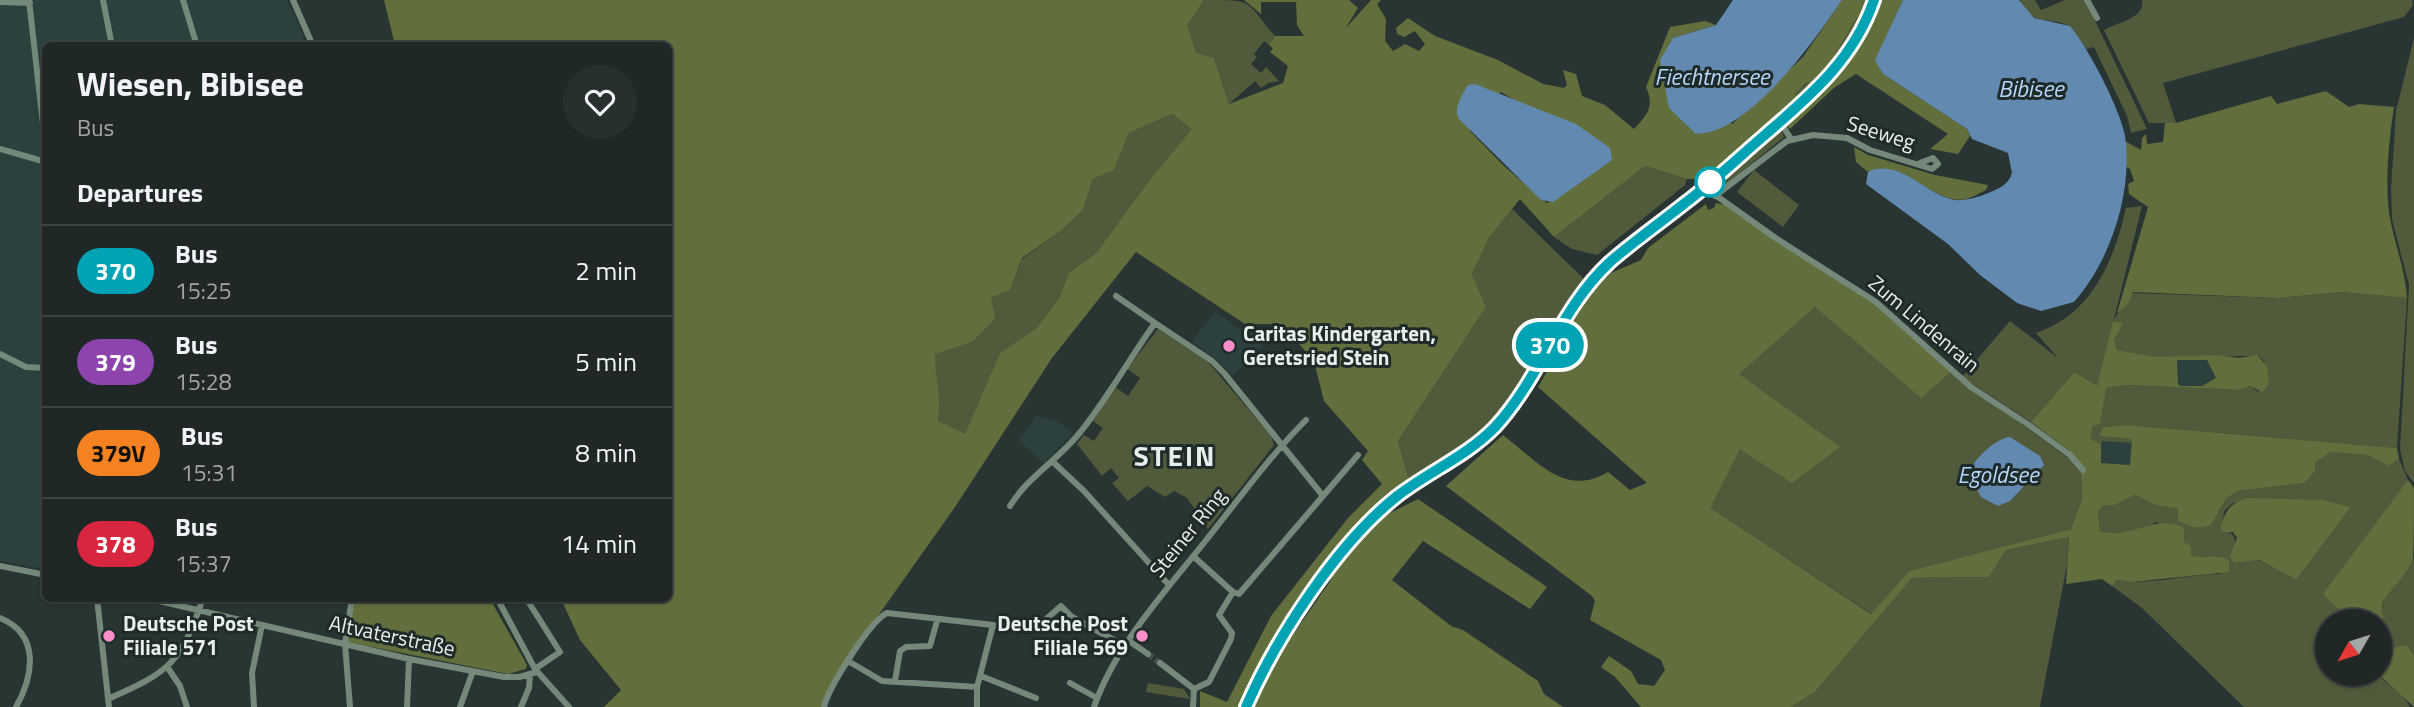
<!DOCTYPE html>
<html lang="en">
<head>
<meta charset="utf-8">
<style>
  :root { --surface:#1f2826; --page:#27302e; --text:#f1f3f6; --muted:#a1a6a7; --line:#3c4443 }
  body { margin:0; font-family:"Titillium Web",sans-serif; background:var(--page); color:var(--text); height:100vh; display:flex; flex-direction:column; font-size:26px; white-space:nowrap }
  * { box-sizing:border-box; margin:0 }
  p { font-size:23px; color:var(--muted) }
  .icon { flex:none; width:38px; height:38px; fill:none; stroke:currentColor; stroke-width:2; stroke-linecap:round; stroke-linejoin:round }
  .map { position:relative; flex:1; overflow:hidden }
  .drawer { position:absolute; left:42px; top:42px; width:630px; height:560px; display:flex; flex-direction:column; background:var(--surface); border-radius:10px; box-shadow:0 2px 5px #0004,0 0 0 2px var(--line) }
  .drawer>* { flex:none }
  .badge { padding:0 14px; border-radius:23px; font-size:24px; line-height:46px }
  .needle { width:46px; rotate:231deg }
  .controls { position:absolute; left:2315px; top:609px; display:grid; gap:14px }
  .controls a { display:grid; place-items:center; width:77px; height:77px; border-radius:50%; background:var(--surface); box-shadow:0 2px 5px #0004,0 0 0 2px var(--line); font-size:35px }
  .map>.badge { position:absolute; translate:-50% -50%; box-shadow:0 0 0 4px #fff }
  h2 { padding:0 35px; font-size:26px; line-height:63px }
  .round { display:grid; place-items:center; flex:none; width:74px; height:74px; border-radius:37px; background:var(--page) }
  .head { display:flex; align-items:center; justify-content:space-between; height:119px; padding:0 35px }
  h1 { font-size:33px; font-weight:700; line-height:52px }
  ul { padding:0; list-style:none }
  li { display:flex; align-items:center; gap:21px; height:91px; padding:0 35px; border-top:2px solid var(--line) }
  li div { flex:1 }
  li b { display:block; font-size:26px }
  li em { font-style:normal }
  li .badge { min-width:77px; font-weight:700; text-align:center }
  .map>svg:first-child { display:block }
</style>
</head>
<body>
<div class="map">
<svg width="2414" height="707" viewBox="0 0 2414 707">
  <rect width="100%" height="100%" fill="#293533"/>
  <path fill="#2c413e" d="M0,0H287L307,45L46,46L45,569L0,561Z
    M1215,311L1238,328L1275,333L1232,376L1216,359L1192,342Z
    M2177,359L2207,360L2217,378L2202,386H2180L2178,385Z
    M1037,416L1059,422L1073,433L1044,463L1018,440Z
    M2101,441L2132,443L2130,465L2100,462Z"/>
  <path fill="#525a3c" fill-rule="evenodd" d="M1204,0C1256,0 1244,0 1275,36L1269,45L1264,41L1254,54L1257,57L1251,64L1261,73L1266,67L1279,81L1268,83L1261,88L1255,81L1229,104L1214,58L1196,54L1186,25Z
    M1868,0H1881C1861,57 1828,84 1784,123L1780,128L1784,137L1728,183L1718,187L1721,178L1795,94L1807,82L1823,74Z
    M2020,0H2035L2041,10L2065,0H2085L2147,129L2131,133L2127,116L2094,47L2086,49L2070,26C2047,15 2034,29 2020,0Z
    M2142,0H2412L2413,5L2404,17L2163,83L2176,123H2149L2104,30C2118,22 2145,19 2142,0Z
    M2414,38V483L2405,471L2400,449L2409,285L2392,219L2391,189L2396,111Z
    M1172,114L1193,129L1148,182L1096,253L1069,273L1059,298L1037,329L1000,353L965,435L938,422C942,393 935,381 934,354L972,342L991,298L1010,290L1022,259L1061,231L1083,210L1093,179L1114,170L1129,133Z
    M1645,166L1687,179L1685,185L1597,255L1572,249L1554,237Z
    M1754,170L1799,205L1783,227L1737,192Z
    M2142,206L2097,387L2074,372L2031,422L1962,377L2010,321L2058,358L2036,333C2092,314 2114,261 2126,208Z
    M1512,209L1583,278V286L1522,387L1494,422L1479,435L1409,480L1398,441L1486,307L1472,274L1489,238Z
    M2342,292L2407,298L2397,448L2127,425L2103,427L2099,436L2132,439V443L2102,441L2101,445L2091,440L2093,426L2099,424L2105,388L2126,385L2240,390L2250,386L2259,392L2264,361L2258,356L2158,357L2117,350L2114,340L2122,323L2113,321L2131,293L2279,298Z
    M1815,307L1920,397L1951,372L2068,458L2081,472L2082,499L2071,529L1909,571L1872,614L1709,508L1740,449L1840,448L1738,374Z
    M1158,329L1208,362L1271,436L1274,445L1208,529L1187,498L1174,491L1165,497L1147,486L1128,501L1112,483L1119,478L1111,468L1102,476L1077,444L1084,435L1094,441L1103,428L1093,421L1115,387L1128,396L1140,378L1127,369Z
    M2331,452L2366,455L2389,466L2399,459L2408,480L2337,608L2352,615L2353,621H2328V674H2378C2388,687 2402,691 2410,707H2244L2142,608L2112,586L2117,580C2151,586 2186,574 2221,574L2208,556H2191L2157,522C2138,531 2120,538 2100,531L2098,514L2102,506L2115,505L2135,495L2155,505L2178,509L2211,525L2226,499L2237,491L2304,483L2315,463ZM2324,500L2351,507L2296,580L2258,560L2234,563C2236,543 2240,535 2220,527L2225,510L2233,503Z
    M2069,537L2067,564L2040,707H1791L1815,692L1912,578L1989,577L2006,550Z
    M2414,558V655L2407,645L2395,647L2380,616L2385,597Z
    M1148,683L1184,689L1190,699L1146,692Z"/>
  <path fill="#626f3c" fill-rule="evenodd" d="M384,0H1204L1187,25L1196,53L1214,58L1229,104L1283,83L1288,66L1270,52L1273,48L1269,45L1275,36H1304L1297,25L1296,2H1261V14L1244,0H1349L1358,8L1345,29L1371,0H1381L1377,4L1386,19L1385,41L1393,51L1405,44L1419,51L1425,44L1415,31L1404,37L1397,34L1396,28L1408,18L1435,36L1498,60L1543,84L1564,88L1567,85L1563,70L1576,74L1582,96L1605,105L1634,129C1647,115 1655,107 1646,87L1670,27L1705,21L1716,25L1673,38L1732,124L1803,57L1842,0H1868L1823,74L1811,85L1807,82L1795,94L1799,100L1707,179H1687L1645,166L1554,237L1520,199L1489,238L1472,274L1486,307L1398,441L1409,480C1336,539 1277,620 1241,707H1200V691L1227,702L1271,616L1348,518L1382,484L1362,460L1368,451L1324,401L1314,361L1282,324H1245L1136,252L1052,358L955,507L839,671L823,707H604L621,690L580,640L561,599L668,598V46L395,45ZM1501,92L1612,160L1547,203L1504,166L1470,131ZM1172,114L1192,129L1148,182L1096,253L1069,273L1059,298L1037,328L1000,353L965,434L938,421C942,393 935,381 935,354L972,342L995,319L991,298L1010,290L1022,258L1061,231L1083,210L1093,179L1114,170L1129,133Z
    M1881,0H1903L1876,60L1883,74L1967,129L1970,136L1958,154L1930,149L1948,134L1856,74L1835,87L1790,129L1784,123C1828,84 1861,57 1881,0Z
    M2326,91L2349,107L2359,104L2394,107C2389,140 2385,179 2389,212C2393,241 2405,267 2407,298L2342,292L2279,298L2133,292L2128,304L2117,313L2148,207L2129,194L2128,184L2134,181L2130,169L2123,165V140L2141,150L2142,138L2146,134L2147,144L2163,142L2165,123H2176L2271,96L2277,104Z
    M1854,147L1868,155L1935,175L1988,185L1986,190C1979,193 1972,198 1966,199C1935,206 1903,157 1868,172L1856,162Z
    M1716,203L1725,205L1777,242L1875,303L1951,372L1921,398L1815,307L1739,374L1840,447L1792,483L1740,449L1710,508L1871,614L1909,571L2071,529L2082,499L2081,472L2068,458L2070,451L2031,422L2074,372L2097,386L2113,321L2123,323L2114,340L2117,350L2158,357L2216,355L2239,358L2257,355L2267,366L2269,384L2262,392L2250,386L2240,390L2126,385L2106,388L2100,424L2093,426L2091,439L2101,445V463L2130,465L2132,439L2099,436L2103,427L2127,425L2397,448L2399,459L2389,466L2366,455L2331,452L2315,463V471L2304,483L2237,491L2226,499L2211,525C2198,529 2190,528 2178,520V509L2155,505L2135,495L2115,505L2102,506L2098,513L2100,531C2130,541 2157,512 2184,528V542L2191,547V556L2221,557L2229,560V572L2132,582L2117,580L2112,586L2102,579L2066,584L2069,537L2006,550L1989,577L1912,578L1815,692L1791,707H1641L1615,677L1601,667L1609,656L1631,671L1638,684L1654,686L1665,670L1661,660L1590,620L1595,601L1592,596L1446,486L1503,435C1537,461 1565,498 1608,472L1630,490L1647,483L1538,387L1567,337L1582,299L1611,273L1641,260L1648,248L1706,204L1708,210L1714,208ZM2177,360H2207L2216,378L2202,386H2180L2178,384Z
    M2408,480L2414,488C2414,504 2414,547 2413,559C2393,602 2365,591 2395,647L2407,645L2414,655V707L2378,674L2380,621H2353L2352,615L2337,608L2323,594Z
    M2246,498L2324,500L2351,507L2296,580L2259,560L2234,563L2230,556L2237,538L2233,532H2223L2220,527C2226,510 2230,504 2246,498Z
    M1418,499L1547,587L1530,609L1423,541L1392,580L1451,626L1463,630L1538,681L1544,694L1563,707H1252L1281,652L1331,580L1334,570L1382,517Z
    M355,599H490L527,665L526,669L508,674L347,642Z"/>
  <path fill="#6289b0" d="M1733,0H1842C1814,41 1749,134 1696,134L1669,108L1660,60L1673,38L1716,25Z
    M1903,0H2019L2034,18L2070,26C2088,47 2120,109 2125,136C2133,192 2111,260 2074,302L2041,311L2017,303L1980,275L1948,244L1866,184L1868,172C1899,157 1927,196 1955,200C1967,201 1982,196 1993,191C2002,187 2009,183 2012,173L2008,153L1972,139L1967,129L1883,74L1875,60Z
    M1475,84L1576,124L1610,148L1612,160L1553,202L1541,200L1458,118C1454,107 1462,95 1468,85Z
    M2010,437L2040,456L2044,465L2010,501L1998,506L1981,497L1968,473C1975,459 1994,439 2010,437Z"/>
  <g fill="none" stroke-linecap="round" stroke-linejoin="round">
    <path stroke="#46514f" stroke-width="6" stroke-dasharray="6 3" stroke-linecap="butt" d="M1148,654L1160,663"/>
    <path stroke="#748979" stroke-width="6" d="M29,0L46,151
      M103,0L112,46
      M183,0L197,46
      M293,0L313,46
      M2087,0L2097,18
      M0,2L30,3
      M1780,122L1791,139
      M0,149L46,162
      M1704,187L1777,239L1876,302L1971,387L2029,425L2070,455L2083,470
      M1715,196L1787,141L1813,135L1847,138L1870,150L1932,169L1938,164L1933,158L1920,163
      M1116,296L1155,323
      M0,354L26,367L46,368
      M1053,462L1084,491L1169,585
      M1323,496L1358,455
      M1010,506C1028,477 1056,461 1078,435C1106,401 1129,359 1155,323L1212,361L1224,373L1323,496L1239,594L1233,592L1193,556
      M0,566L46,575
      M97,598L109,707
      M146,598L409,659L504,677H519L537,672
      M497,598L535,669L569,707
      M526,598L560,652L535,669
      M0,618C40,634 34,675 16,707
      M1129,641L1148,654
      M848,661L882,681L977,687
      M1160,663L1194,689
      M168,668L180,686L187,707
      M981,676L1036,698
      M895,681L900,651L906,647L930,646L937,621
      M1070,683L1097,698
      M1194,689L1209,682L1231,639L1232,633L1219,615L1233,592
      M108,699C170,672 181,663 203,598
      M254,707L252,673L262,625
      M350,707L345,644L352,598
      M407,707L409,659
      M460,707L473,671
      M521,707L529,688L530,675
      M824,707C828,688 871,620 887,613L1028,629L1036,628L1061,606L1072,617L1125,646
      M977,707V687L993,625
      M1094,707C1116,644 1166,591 1207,539C1239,499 1269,457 1306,420
      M1193,707L1194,689"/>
    <path stroke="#b4dfbf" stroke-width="8" d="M1246,707C1276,639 1337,544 1396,497C1429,472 1472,455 1499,422C1540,372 1562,306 1610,262C1634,241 1660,223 1685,203C1713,182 1739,157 1766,134C1811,95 1854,59 1874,0"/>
  </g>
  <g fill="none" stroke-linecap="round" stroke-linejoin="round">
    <g stroke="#fff" stroke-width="16">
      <path id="line" d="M1246,707C1276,638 1337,544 1396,497C1428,472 1467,456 1495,427C1541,377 1560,308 1610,262C1634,241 1660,223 1685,203C1713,182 1739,157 1766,134C1811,95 1854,59 1874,0"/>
    </g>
    <use href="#line" stroke="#00a3b4" stroke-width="10"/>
  </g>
  <circle fill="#fff" stroke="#00a3b4" stroke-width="3.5" cx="1710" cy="182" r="14"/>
  <g fill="#f98fca" stroke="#1f2b29" stroke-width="2.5">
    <circle cx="1229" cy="346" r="7"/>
    <circle cx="109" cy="636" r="7"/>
    <circle cx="1142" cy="636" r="7"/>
  </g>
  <g text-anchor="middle" stroke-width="6" stroke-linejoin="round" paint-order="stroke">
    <g font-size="21" fill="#e7efee" stroke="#1f2b29">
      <text transform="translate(1881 133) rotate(17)" y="7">Seeweg</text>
      <text transform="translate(1924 324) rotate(40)" y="7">Zum Lindenrain</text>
      <text transform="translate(1188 533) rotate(-51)" y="7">Steiner Ring</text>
      <text transform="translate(392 636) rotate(12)" y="7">Altvaterstraße</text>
    </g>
    <g font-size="21" font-weight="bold" fill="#e7efee" stroke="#1f2b29" text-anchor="start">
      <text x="1243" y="341">Caritas Kindergarten,<tspan x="1243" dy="24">Geretsried Stein</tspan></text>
      <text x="123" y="631">Deutsche Post<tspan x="123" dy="24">Filiale 571</tspan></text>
      <text x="1128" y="631" text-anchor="end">Deutsche Post<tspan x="1128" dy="24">Filiale 569</tspan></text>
    </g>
    <g font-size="23" font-style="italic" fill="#b5d8fc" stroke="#1f2b29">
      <text x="1712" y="85">Fiechtnersee</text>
      <text x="2031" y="97">Bibisee</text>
      <text x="1998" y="483">Egoldsee</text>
    </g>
    <g font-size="28" font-weight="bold" letter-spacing="2" fill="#e7efee" stroke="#1f2b29">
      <text x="1175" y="466">STEIN</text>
    </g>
  </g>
</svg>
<div class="controls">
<a><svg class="needle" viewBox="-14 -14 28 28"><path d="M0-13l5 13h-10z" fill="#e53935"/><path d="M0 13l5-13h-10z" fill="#a1a6a7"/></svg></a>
</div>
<b class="badge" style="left:1550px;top:345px;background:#00a3b4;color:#fff">370</b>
<section class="drawer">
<div class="head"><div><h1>Wiesen, Bibisee</h1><p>Bus</p></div><a class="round"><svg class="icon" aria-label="heart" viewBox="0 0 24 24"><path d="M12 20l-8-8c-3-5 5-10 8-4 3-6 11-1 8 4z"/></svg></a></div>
<h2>Departures</h2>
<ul>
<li><span class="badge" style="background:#00a3b4;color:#fff">370</span><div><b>Bus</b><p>15:25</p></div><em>2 min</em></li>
<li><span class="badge" style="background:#8e44ad;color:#fff">379</span><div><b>Bus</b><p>15:28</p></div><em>5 min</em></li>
<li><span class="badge" style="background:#f58220;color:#111">379V</span><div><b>Bus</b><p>15:31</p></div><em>8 min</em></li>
<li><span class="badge" style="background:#d7263d;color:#fff">378</span><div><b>Bus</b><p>15:37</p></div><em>14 min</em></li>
</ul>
</section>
</div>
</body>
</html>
